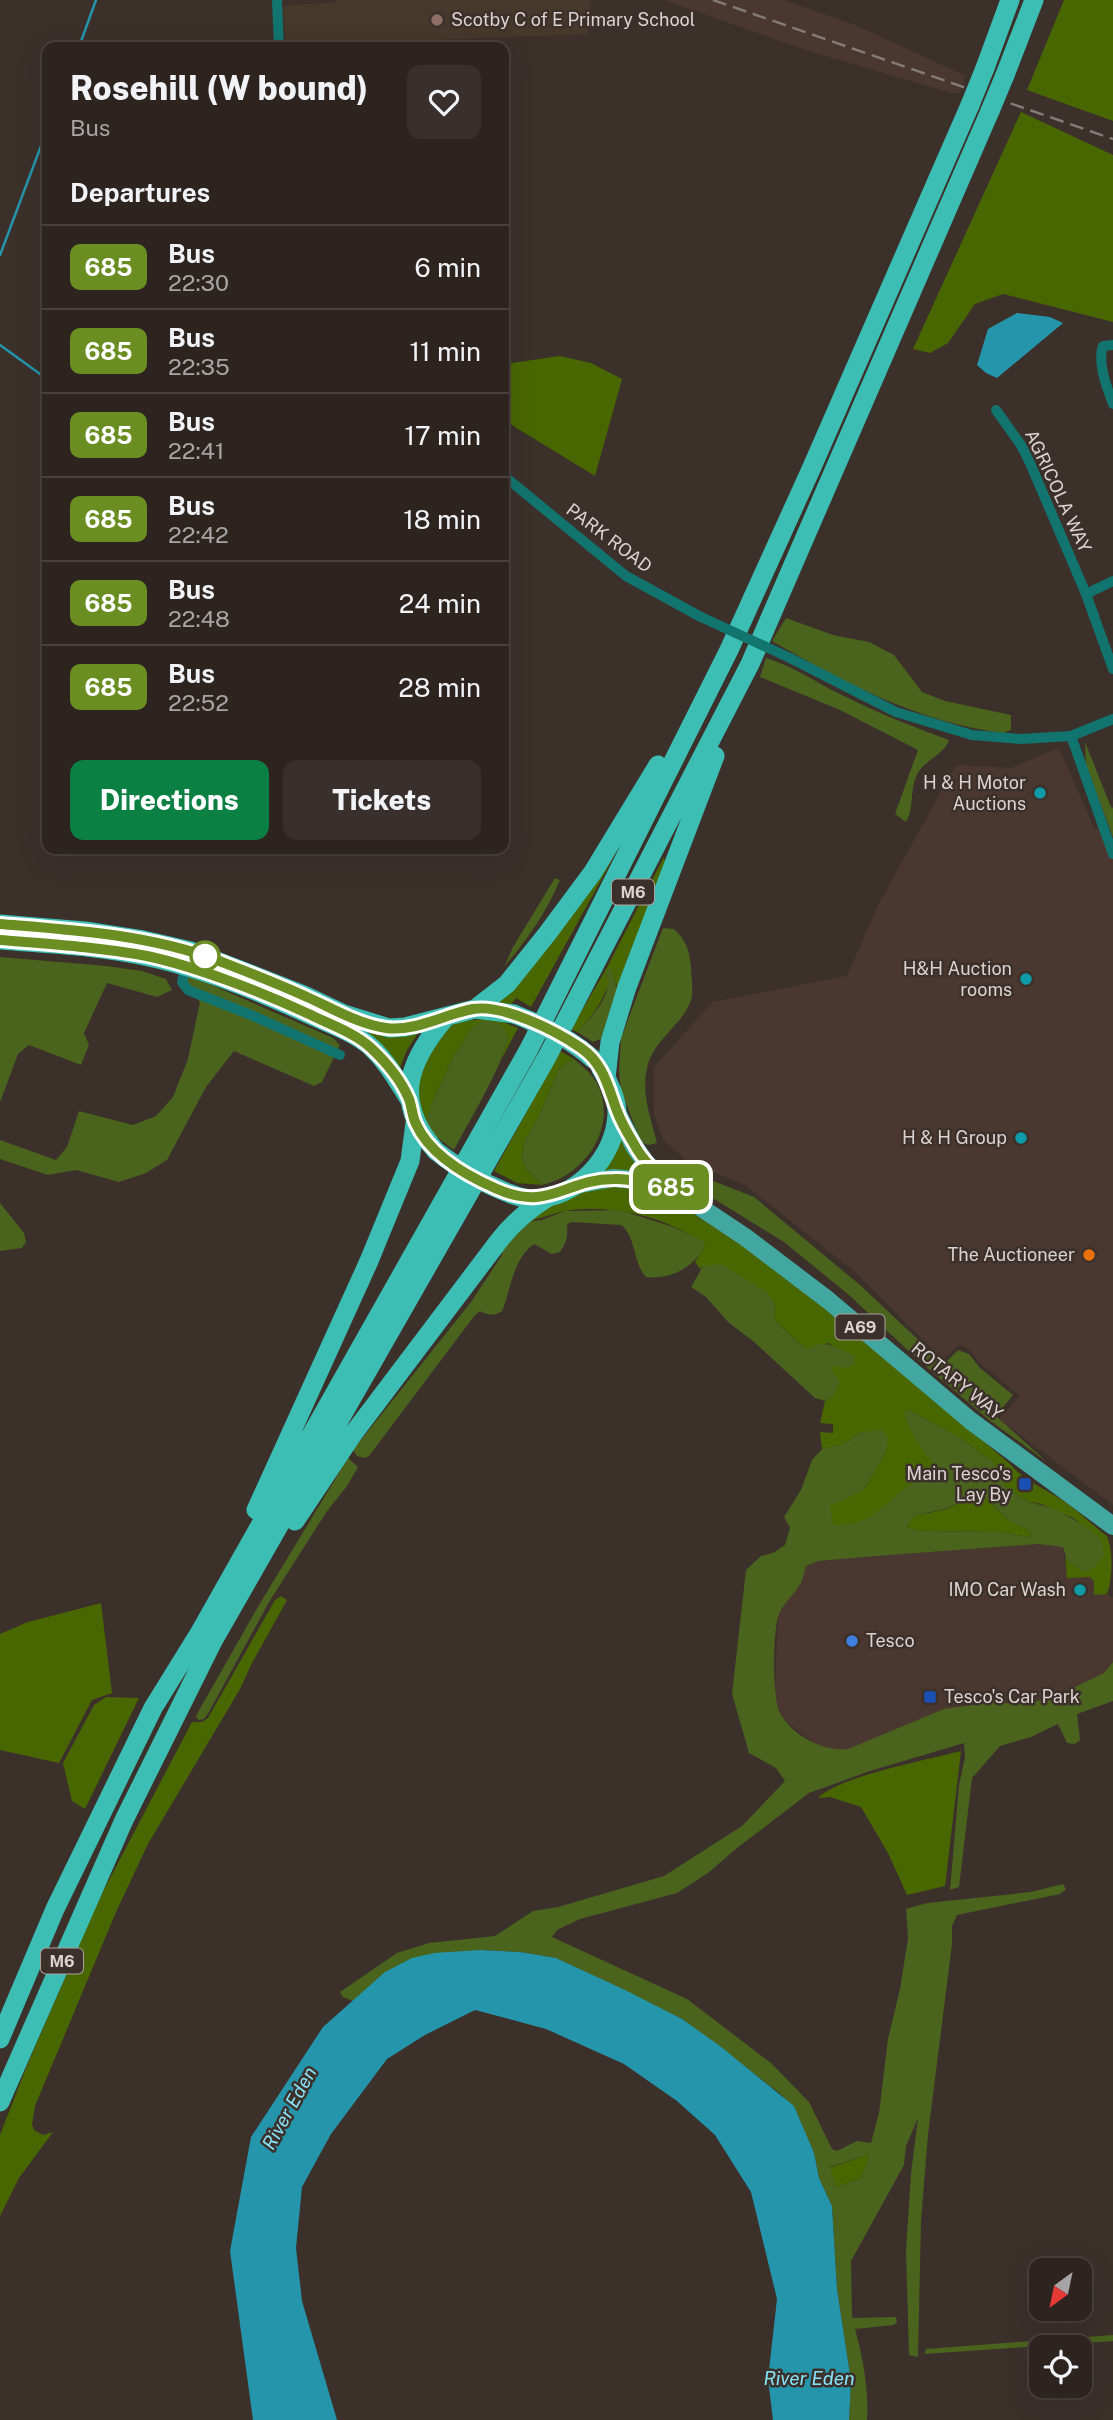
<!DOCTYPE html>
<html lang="en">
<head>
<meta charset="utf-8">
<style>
  :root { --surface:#2d2420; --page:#39302d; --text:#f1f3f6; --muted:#a7a4a5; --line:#48413e; --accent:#0b8043 }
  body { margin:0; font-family:"Public Sans",sans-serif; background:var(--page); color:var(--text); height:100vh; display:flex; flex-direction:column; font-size:26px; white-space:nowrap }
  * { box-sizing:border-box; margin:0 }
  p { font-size:23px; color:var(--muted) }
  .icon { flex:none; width:38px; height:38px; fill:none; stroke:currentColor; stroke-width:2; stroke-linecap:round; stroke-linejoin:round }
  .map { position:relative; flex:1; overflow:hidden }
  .panel { position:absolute; left:42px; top:42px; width:467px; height:812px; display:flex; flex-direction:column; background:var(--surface); border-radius:14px; box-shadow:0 7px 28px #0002,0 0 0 2px var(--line) }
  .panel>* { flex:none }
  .badge { padding:0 14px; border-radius:10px; font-size:24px; line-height:46px }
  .needle { width:46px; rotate:213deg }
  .fabs { position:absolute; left:1029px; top:2258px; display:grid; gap:14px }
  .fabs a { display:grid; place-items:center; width:63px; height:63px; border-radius:14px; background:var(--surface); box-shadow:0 7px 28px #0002,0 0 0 2px var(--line); font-size:35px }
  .map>.badge { position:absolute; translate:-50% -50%; box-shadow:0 0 0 4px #fff }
  h2 { padding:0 28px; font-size:26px; line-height:63px }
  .round { display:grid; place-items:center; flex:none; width:74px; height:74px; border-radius:14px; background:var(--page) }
  .summary { display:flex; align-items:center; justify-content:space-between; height:119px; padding:0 28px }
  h1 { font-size:33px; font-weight:800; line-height:52px }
  .button { display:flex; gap:14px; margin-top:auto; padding:14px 28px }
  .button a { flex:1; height:80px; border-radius:14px; background:var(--accent); color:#fff; font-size:28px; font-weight:800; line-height:80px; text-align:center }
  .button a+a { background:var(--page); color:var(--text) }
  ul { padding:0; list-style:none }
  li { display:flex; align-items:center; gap:21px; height:84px; padding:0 28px; border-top:2px solid var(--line) }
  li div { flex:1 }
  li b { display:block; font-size:26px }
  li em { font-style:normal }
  li .badge { min-width:77px; font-weight:700; text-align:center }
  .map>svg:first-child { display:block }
</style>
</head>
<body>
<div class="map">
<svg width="1113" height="2420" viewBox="0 0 1113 2420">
  <rect width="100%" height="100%" fill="#3c302b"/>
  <path fill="#4a3830" d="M664,0H783L855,25L966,76L960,93H951L809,51Z
    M1059,748L1094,828L1113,833V1505L999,1419L1020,1396L980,1363L969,1349L959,1345L943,1360L855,1272L744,1184L689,1163L663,1139L654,1114V1067L713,1002L847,976L879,903L956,765L1011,768Z
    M1038,1544L1063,1547L1067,1577H1090L1094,1580V1595L1107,1594L1113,1598V1662L1104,1673L1050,1699L1015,1704L994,1702L848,1749L836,1750L815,1744L786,1721L779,1712L775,1693L778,1617L784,1604L800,1585L806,1566L818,1561L877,1556Z"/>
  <path fill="#46382a" d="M335,0H591L588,34L431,40L328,47H286L283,6L335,2Z"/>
  <path fill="#496700" d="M1064,0H1113V121L1027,90Z
    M1021,112L1113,155V322L1003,294L975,304L948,343L930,353L913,349Z
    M560,356L591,363L622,379L595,476L510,424L504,415V364Z
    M627,827L610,864L531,1007L516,998L511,1005L492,1001Z
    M664,857L665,862L619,998L616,983L606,973L609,982C603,1000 594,1016 579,1029V1033L571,1029L605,971Z
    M493,1018L518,1028L502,1058L508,1037L473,1027L454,1056L431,1105V1133L424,1126L413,1069L443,1028L464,1021Z
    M420,1030L407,1050L399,1070L368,1041L371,1031Z
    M560,1051L574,1059L566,1063L559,1069L538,1118L525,1141L522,1157L526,1169L542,1185L517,1183L494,1171Z
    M617,1131L641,1170L639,1173L597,1175Z
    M597,1186L653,1188L717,1229L767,1262L845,1324L1009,1463C1024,1480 1035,1484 1054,1495C1073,1506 1090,1523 1107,1536C1113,1550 1113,1578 1107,1594L1094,1595V1581L1090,1577L1067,1578L1065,1556L1067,1560L1084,1572L1101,1539L1073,1518L1041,1504L1027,1501L1007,1488L994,1463L963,1440L909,1410L939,1468C930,1474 919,1479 910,1485C881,1506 873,1527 833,1525L829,1506L863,1490L886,1452L861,1432L842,1445L822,1449L820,1432L833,1433V1424L820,1423L825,1401L833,1396L832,1370L838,1349L828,1343L807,1350L774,1320L775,1303L703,1266L700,1269L695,1262L705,1246C671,1217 609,1203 565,1211C550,1214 538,1220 523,1222L527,1214Z
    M973,1487L1010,1521L1027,1529L1032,1535L1028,1537L999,1532L920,1531L906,1527L915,1515C940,1511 958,1510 973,1487Z
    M281,1596L287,1600L252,1663L240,1689L148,1844L116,1912L35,2106L32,2124L34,2130L43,2135L53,2132L19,2178L0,2216V2135L26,2068L98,1901L192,1722H202L208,1718L275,1600Z
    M101,1603L112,1693L92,1700L59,1763L0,1750V1634L28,1622Z
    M106,1697L139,1698L85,1809L72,1801L63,1763L94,1705Z
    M961,1751L945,1886L907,1895L888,1853L861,1807L830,1797L818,1798C840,1776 927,1760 961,1751Z
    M869,2154L868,2162L860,2179L836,2187L829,2168Z"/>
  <path fill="#4a631d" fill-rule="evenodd" d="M786,618L833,635L869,642L894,655L922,692L945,701L1011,715V730L1003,733C920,723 843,682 772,641Z
    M766,658C794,666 818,684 844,696C878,713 913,727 949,740C944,755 926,759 918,773C909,788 915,807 906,822L895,814L918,750L840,710L760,677Z
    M1085,742L1111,807L1113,808V837L1086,765Z
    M555,878L560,880C546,913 527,940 504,967L513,947Z
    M663,928L674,929C686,940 690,951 691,968C691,976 693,986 692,995C688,1022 654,1037 647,1068C641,1093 651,1119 657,1143L648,1145L641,1142L621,1090L619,1071L621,1038Z
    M0,957L106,966L142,971L166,979L172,990L157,997L107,983L84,1033L89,1045L81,1065L29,1045L18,1054L0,1102Z
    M608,969H612L619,998L603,1038L593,1042L579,1033V1029C593,1017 614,993 606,973Z
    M189,975L333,1038L340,1045L322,1082L314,1086L234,1051L206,1087L167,1160L146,1173L119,1182L76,1170L48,1175L0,1159V1140L56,1160L67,1147L79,1111L133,1125L156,1116L173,1097L188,1059L200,1002L186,984Z
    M485,1020C494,1022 504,1024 507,1034C512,1051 464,1130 454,1150L431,1133L427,1119L431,1105L454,1056L473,1027Z
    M574,1059C582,1066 592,1074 597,1083C619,1126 585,1176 542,1185L526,1169L522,1157L525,1141L538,1118L559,1069L566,1063Z
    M685,1170L754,1197L860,1285L944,1364L958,1350L969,1354L980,1368L1013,1395L996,1416L1047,1462L989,1420L916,1358L849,1295L784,1242L674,1174Z
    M0,1203L24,1233L26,1242L22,1248L0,1251Z
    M620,1210L673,1227L703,1241L705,1246C694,1267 671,1280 646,1277C633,1263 636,1236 621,1225L572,1222L567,1224C568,1236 567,1242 560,1252L552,1254L534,1244C513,1259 511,1289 502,1311C494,1316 489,1316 480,1311L475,1315L369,1456L364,1458L357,1456L353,1450L471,1302L502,1255L504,1242L523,1222L542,1220L565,1211Z
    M721,1264L765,1291L775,1303L774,1320L807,1350C823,1337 837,1348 854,1356V1364L846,1368L834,1365L832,1371L840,1382L833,1396L825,1401L815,1398L753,1341L728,1322L706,1297L691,1287L703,1266Z
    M909,1410L963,1440L994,1463L1007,1488L1027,1501L1057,1510L1088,1528L1101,1539L1104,1555L1095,1567L1084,1572L1067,1560L1063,1547L1038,1544L877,1556L818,1561L806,1566C804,1572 803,1581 799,1586C792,1597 782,1604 778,1617C773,1634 772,1697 780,1713C792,1735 823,1752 848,1749L944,1709L994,1702L1015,1704L1050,1699L1104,1673L1113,1662V1701L1077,1714L1080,1740L1075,1744L1067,1743L1058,1724L1031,1737L1000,1746L972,1778L959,1887L950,1890L959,1785L965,1757L964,1743L870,1771L809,1793L737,1848L708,1873L677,1893L580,1919L557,1930L552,1937L687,1999L771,2063L809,2102L832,2149L837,2151L857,2141L871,2143L879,2113L888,2039L900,1989L908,1938L906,1909L927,1903L1031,1892L1063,1884L1066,1889L1060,1894L957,1915L952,1926V1944L928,2135L921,2221L918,2357L909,2355L906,2250L911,2174L918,2118L906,2146L904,2165L851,2261L852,2318L896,2317L897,2322L894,2325L855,2329C863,2359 869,2389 867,2420H849L851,2381L837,2289L832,2206L819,2178L814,2153L794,2107L778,2092L682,2019L556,1958L520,1952L480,1950L362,1993L353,2001L343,1997L340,1992L397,1953L429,1943L495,1936L533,1911L558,1907L664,1876L742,1826L785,1781L776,1768L749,1753L732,1694L746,1570L761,1556L773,1553L785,1545L790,1528L784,1517L801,1490L812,1460L822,1449L842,1445L861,1432L882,1430L888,1438L886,1452L863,1490L830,1506L833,1525C871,1527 882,1505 910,1485C918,1479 929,1474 939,1468C924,1455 910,1432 904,1413ZM973,1487L1010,1521L1027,1529L1032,1535L1028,1537L999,1532L920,1531L906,1527L915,1515C941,1510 957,1510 973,1487ZM869,2154L868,2162L860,2179L836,2187L830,2167Z
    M348,1458L358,1467L347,1486L327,1511L269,1602L209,1712L204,1719L199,1720L196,1717L198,1712L259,1605Z
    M1113,2335V2341L925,2354L926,2349Z"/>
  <path fill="#2595ab" d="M1017,313L1050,317L1063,323L997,378L986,373L977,365L988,329Z
    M480,1950L520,1952L556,1958L625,1990L682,2019L720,2046L794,2106L814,2153L819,2178L832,2206L837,2289L851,2381L849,2420H773L768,2379L777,2299L751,2192L715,2135L677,2101L624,2064L546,2029L475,2010L425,2035L387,2059L331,2134L302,2187L296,2248L302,2301L337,2420H253L230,2251L251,2137L323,2027L385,1972L412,1958L434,1953Z"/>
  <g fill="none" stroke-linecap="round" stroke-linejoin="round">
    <path stroke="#2595ab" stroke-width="2.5" d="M79,47L96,0
      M0,255L47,130
      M0,345L47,379
      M504,816L505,817"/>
    <path stroke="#12746e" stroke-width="10" d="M277,0L279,47
      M1113,345L1103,346C1097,363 1107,388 1113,404
      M996,410L1021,445L1030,463L1086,594L1113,669
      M504,476L626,576L701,617
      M1086,594L1113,581
      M790,658L896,712L972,735L1021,739L1071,736L1113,719
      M1071,736L1113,854
      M187,964L182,982L188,990L251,1015L340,1055"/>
    <path stroke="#41a7a0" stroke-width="18" d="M617,1112L634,1146L646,1163L676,1191L745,1237L828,1300L971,1421L1113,1526
      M581,1184L613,1178L636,1180L672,1191"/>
    <path stroke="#3cbeb5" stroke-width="19" d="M985,68L1010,0
      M1005,75L1034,0
      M0,924L85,931L143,940L191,951L304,995L344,1014L389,1028L405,1027L475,1009L514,1014
      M0,940C50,944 100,946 149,957C201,968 261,992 310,1015C330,1024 354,1032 371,1047C387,1062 397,1080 409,1099
      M475,1009L507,984L547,934L593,872L658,765
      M606,1078L610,1042L627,987L715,756
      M436,1151C393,1102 407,1063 445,1018
      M511,1194C517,1196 525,1199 532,1199C577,1199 614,1158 617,1115C618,1101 608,1080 601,1069
      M256,1510L369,1261L410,1161L415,1123
      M295,1521L353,1434L498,1242C513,1222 529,1209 550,1196
      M0,2039L55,1909L153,1708L200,1632L529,1049L729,650L812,467L970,105
      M0,2102L124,1820L213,1641L547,1057L750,664L990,111"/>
    <path stroke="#847a76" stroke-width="2.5" stroke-dasharray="14 7" stroke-linecap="butt" d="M713,0L1113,139"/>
    <path stroke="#12746e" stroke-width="10" d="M701,617L790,658"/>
    <path stroke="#3cbeb5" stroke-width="19" d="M970,105L985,68
      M990,111L1005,75
      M514,1014C542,1025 571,1039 593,1059
      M436,1151C459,1169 484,1184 511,1194"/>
  </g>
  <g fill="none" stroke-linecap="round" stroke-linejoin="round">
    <g stroke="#fff" stroke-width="16">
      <path id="line" d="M0,924C72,930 145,934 214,959C245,971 277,983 307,997C332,1008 358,1024 386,1028C415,1032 445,1014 473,1009C504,1004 556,1031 581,1048C604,1064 608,1087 617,1111C621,1122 628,1134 634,1144C644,1163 661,1177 676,1191C655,1187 635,1178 614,1179C565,1179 550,1212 497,1189C467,1176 430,1155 416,1124C412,1116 412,1107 409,1099C401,1080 386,1062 371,1048C355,1033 331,1025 311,1015C264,993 198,967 147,956C99,947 49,944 0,940"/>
    </g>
    <use href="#line" stroke="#6b8e23" stroke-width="10"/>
  </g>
  <circle fill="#8d6e63" stroke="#3c302b" stroke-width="2.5" cx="437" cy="20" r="7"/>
  <g fill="#0f9aa8" stroke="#3c302b" stroke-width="2.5">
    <circle cx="1040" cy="793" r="7"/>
    <circle cx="1026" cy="979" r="7"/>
    <circle cx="1021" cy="1138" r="7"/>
    <circle cx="1080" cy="1590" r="7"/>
  </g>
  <circle fill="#fff" stroke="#6b8e23" stroke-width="3.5" cx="205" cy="956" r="14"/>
  <circle fill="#e8710a" stroke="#3c302b" stroke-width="2.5" cx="1089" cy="1255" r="7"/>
  <g fill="#1a4fb4" stroke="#3c302b" stroke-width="2.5">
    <rect x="1018" y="1477" width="14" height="14" rx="3.5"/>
    <rect x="923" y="1690" width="14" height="14" rx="3.5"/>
  </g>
  <circle fill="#3f7fe0" stroke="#3c302b" stroke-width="2.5" cx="852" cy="1641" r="7"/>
  <g text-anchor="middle" stroke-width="5" stroke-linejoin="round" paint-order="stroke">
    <g fill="#3c302b" stroke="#aba29e" stroke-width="2">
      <rect x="612" y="879.5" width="42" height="25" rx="5"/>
      <rect x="835.5" y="1314.5" width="49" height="25" rx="5"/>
      <rect x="41" y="1948.5" width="42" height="25" rx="5"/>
    </g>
    <g font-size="16" font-weight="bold" fill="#dbd3d0">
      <text x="633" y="898">M6</text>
      <text x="860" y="1333">A69</text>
      <text x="62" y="1967">M6</text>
    </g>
    <g font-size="18" fill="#dbd3d0" stroke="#3c302b" text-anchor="end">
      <text x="451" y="26" text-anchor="start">Scotby C of E Primary School</text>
      <text x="1026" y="789">H &amp; H Motor<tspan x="1026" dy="21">Auctions</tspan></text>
      <text x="1012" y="975">H&amp;H Auction<tspan x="1012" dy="21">rooms</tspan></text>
      <text x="1007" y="1144">H &amp; H Group</text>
      <text x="1075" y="1261">The Auctioneer</text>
      <text x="1011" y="1480">Main Tesco's<tspan x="1011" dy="21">Lay By</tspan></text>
      <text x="1066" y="1596">IMO Car Wash</text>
      <text x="866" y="1647" text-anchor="start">Tesco</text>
      <text x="944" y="1703" text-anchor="start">Tesco's Car Park</text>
    </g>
    <g font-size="18" fill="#dbd3d0" stroke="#3c302b">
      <text transform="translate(1058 491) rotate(65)" y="6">AGRICOLA WAY</text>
      <text transform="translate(609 538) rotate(37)" y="6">PARK ROAD</text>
      <text transform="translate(957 1381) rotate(39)" y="6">ROTARY WAY</text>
    </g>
    <g font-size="19" font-style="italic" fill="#87e3f8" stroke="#3c302b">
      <text transform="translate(289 2108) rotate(-61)" y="7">River Eden</text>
      <text x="809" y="2385">River Eden</text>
    </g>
  </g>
</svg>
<div class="fabs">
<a><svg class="needle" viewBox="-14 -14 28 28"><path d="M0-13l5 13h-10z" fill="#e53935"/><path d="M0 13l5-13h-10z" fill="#a7a4a5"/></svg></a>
<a><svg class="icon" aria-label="locate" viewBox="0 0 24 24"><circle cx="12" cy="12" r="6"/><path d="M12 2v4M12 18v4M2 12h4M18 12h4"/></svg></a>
</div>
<b class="badge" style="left:671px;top:1187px;background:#6b8e23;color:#fff">685</b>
<section class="panel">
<div class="summary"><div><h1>Rosehill (W bound)</h1><p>Bus</p></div><a class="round"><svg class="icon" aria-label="heart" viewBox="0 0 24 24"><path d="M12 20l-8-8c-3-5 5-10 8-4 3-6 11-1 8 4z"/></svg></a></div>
<h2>Departures</h2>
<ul>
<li><span class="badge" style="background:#6b8e23;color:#fff">685</span><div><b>Bus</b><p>22:30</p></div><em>6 min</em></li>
<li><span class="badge" style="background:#6b8e23;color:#fff">685</span><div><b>Bus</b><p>22:35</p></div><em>11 min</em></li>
<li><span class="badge" style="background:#6b8e23;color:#fff">685</span><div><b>Bus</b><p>22:41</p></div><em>17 min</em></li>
<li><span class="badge" style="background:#6b8e23;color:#fff">685</span><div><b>Bus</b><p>22:42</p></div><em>18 min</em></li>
<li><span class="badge" style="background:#6b8e23;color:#fff">685</span><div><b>Bus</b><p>22:48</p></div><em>24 min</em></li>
<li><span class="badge" style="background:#6b8e23;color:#fff">685</span><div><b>Bus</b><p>22:52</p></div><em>28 min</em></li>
</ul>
<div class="button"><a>Directions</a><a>Tickets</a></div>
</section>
</div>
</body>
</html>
